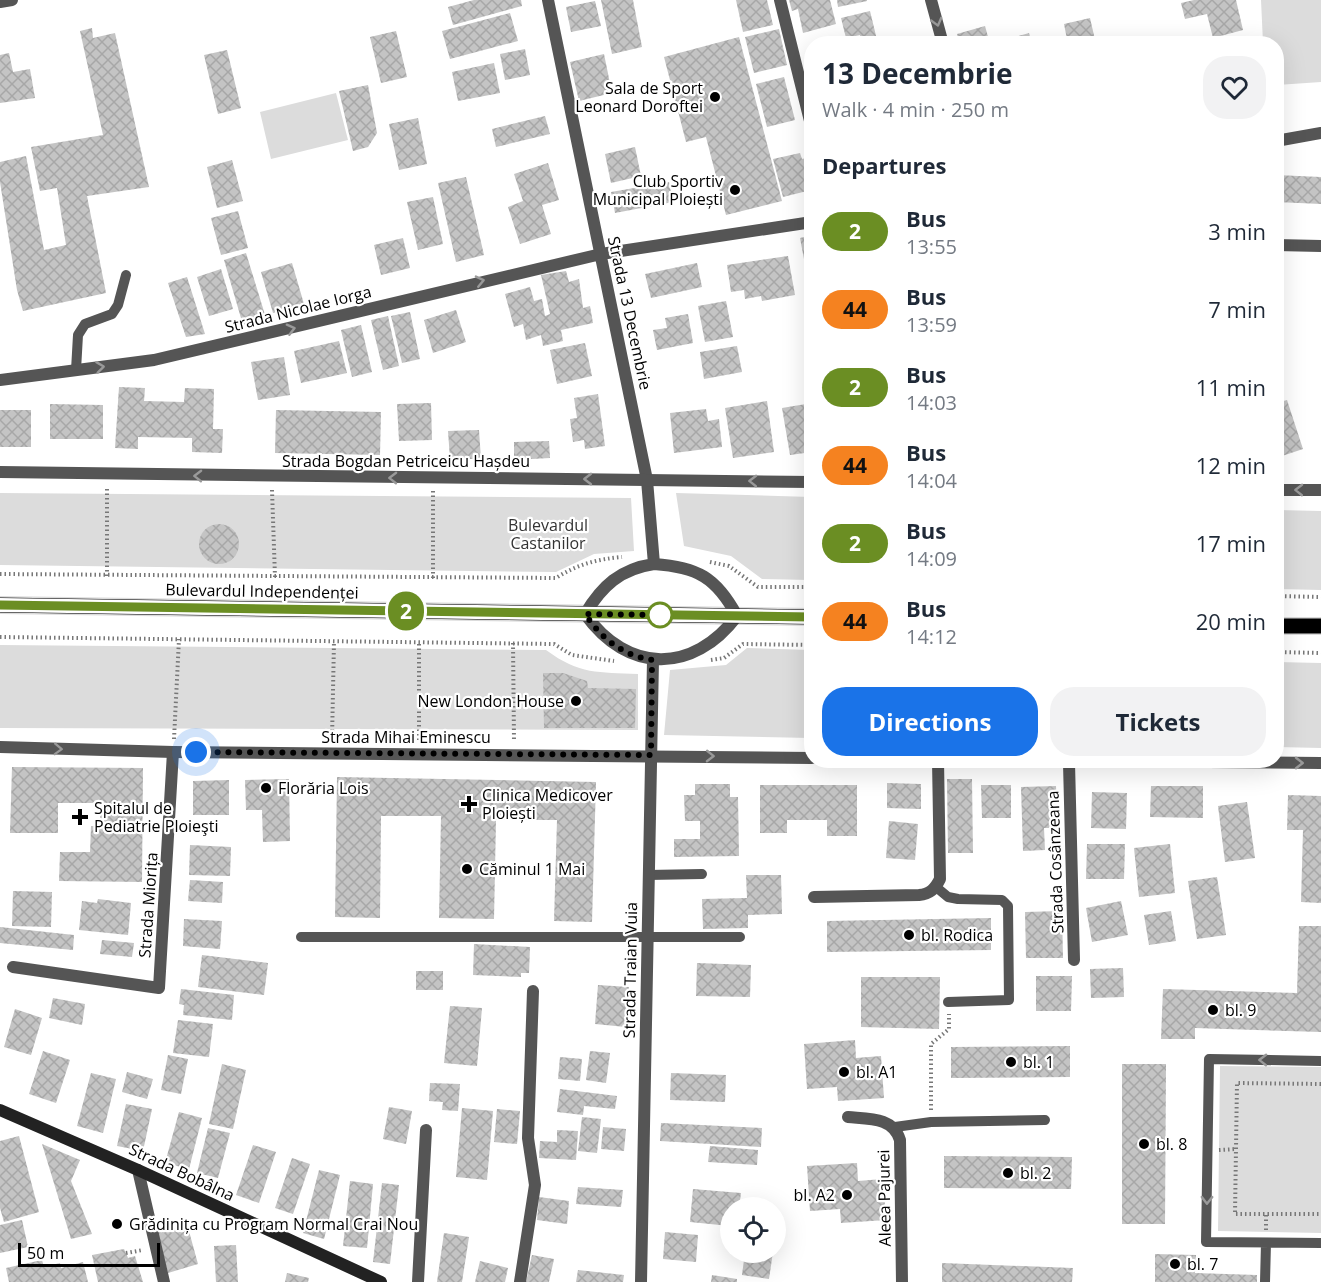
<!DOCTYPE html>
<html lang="en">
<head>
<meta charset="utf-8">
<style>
  :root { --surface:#fff; --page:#f2f2f3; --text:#1f2937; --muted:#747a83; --accent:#1a73e8 }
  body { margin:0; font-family:"Open Sans",sans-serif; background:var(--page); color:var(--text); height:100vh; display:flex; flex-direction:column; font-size:22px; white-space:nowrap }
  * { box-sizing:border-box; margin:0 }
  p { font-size:20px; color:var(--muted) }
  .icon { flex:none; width:33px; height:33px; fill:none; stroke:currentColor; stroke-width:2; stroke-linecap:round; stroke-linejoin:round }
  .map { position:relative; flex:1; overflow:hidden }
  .sheet { position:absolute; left:804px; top:36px; width:480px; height:732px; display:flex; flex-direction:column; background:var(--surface); border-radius:24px; box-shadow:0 6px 24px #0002 }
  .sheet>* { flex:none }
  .badge { padding:0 12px; border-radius:20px; font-size:21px; line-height:39px }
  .buttons { position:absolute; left:720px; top:1197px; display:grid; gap:12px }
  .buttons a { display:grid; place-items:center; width:66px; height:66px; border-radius:50%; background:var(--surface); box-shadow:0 6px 24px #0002; font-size:30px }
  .scale { position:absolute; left:18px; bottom:15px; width:142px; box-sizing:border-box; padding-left:6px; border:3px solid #000; border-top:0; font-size:16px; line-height:21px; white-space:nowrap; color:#000; -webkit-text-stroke:4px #fff; paint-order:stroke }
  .you { position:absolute; width:30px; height:30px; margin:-15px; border:4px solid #fff; border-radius:50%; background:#1a73e8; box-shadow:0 0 0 9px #1a73e833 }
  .map>.badge { position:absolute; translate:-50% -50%; box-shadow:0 0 0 3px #fff }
  h2 { padding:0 18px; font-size:22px; line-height:54px }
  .round { display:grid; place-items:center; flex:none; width:63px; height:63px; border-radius:24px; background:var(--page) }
  .headline { display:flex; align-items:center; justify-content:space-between; height:102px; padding:0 18px }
  h1 { font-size:28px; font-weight:700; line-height:45px }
  .button { display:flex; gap:12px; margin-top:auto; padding:12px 18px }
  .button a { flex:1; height:69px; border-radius:24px; background:var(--accent); color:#fff; font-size:24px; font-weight:700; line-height:69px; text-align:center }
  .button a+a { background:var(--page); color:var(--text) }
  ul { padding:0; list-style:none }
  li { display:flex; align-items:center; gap:18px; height:78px; padding:0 18px }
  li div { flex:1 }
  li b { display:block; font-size:22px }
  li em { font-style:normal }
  li .badge { min-width:66px; font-weight:700; text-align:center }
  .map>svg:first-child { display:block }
</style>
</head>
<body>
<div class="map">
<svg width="1321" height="1282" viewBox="0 0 1321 1282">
  <defs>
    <pattern id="building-cross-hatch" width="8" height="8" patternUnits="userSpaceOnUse" patternTransform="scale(1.5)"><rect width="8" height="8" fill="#c4c4c4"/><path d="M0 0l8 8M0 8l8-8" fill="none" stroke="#a7a7a7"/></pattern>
  </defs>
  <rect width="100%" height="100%" fill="#fff"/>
  <path fill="#dcdcdc" d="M1261,0H1321V82L1277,85L1276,44L1263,43Z
    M336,93L348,140L271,159L260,112Z
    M0,493L631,498L634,551L594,554L556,572L0,565Z
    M676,493L811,497V580L762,579L731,556L684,546Z
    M1276,510L1321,511V590L1277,589Z
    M0,645L546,650C580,675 598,672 638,674V730L0,728Z
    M747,648L811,650V738L664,735L670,670L726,665Z
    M1276,662L1321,663V748L1277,747Z
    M1220,1066L1321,1067V1233L1218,1231Z"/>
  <path fill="url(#building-cross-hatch)" d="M474,0H521L522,6L453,25L448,7Z
    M601,0H633L642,47L612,54Z
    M736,0H767L773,25L743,32Z
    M789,0H830L836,24L803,33L798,9L792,11Z
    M837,0H867V1L838,7Z
    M1194,0H1236L1243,30L1213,38L1207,14L1185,19L1181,3Z
    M595,1L601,26L571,32L566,7Z
    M870,11L878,44H862L860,35L846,38L841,18Z
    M510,13L518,41L450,59L442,31Z
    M1090,18L1096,44H1068L1064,24Z
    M985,26L990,44H959L957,34Z
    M92,28L93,38L115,33L149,187L87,196L106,293L23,311L17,290L0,182V162L26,156L44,250L66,245L57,188L40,191L31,147L103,135L80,31Z
    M779,29L787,65L754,73L745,37Z
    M396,31L407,77L381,83L370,37Z
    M1029,33L1032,44H994V43Z
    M739,37L782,201L726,215L706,137L686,142L664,57Z
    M525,49L530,75L505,80L500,54Z
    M227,50L241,108L218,114L204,55Z
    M9,53L13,72L30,69L35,98L0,103V55Z
    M604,54L612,93L579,101L570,62Z
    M494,63L500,93L458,101L452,72Z
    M784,77L795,120L767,127L756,84Z
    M368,85L377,133L368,147L353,151L339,91Z
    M545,116L550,134L496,147L492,129Z
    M418,118L427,164L399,170L389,124Z
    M635,147L641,176L611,183L605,154Z
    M800,153L802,159L810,157L812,177L808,178L811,190L783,197L773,159Z
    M232,160L243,201L217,208L207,167Z
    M548,163L559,200L542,205L551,234L520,244L508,207L523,201L514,174Z
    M1276,175L1321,177V204L1276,202Z
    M466,177L484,255L456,262L438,183Z
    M669,182L673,202L615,213L611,192Z
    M433,197L443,244L418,250L407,202Z
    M238,211L248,248L221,255L211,218Z
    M812,235V291H810L800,238Z
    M403,238L410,268L381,275L374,245Z
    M246,253L266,318L243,325L224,260Z
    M788,256L795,295L762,301L761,296L745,299L744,290L731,292L727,265Z
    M292,263L304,304L273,313L261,272Z
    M697,263L702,287L651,298L645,274Z
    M221,269L233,309L209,316L197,277Z
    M566,271L569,282L579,279L583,308L590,306L593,323L561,330L563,341L543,346L541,335L526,340L523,324L514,327L505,294L530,287L534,301L542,299L545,316L550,314L541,275Z
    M187,277L205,334L186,337L168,283Z
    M726,301L733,337L705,342L698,306Z
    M456,310L466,342L433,353L424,320Z
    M410,312L420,359L402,363L391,316Z
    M688,314L693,343L657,350L653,330L667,328L665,318Z
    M388,316L399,366L383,370L371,320Z
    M361,325L372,372L352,377L341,330Z
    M339,341L347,373L301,383L294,351Z
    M585,343L592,376L557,384L550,350Z
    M737,346L742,372L704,379L700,352Z
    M284,357L290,395L258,400L251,362Z
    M119,387L145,388L144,401L184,402L185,388L214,389L213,429H223L222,453L192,452V438L138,437V449L115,448Z
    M598,394L605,446L585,449L584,440L573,442L570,419L577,418L574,398Z
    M1287,400L1303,449L1276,458V403Z
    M767,401L774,452L733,458L725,408Z
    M431,403L432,440L399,441L397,404Z
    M812,403V452L790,455L782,408Z
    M50,404L103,405V439H50Z
    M706,409L708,421L719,419L722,447L674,453L670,413Z
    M0,410H31V447H0Z
    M276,410L381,412L380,455L275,453Z
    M479,430L481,459H450L448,431Z
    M549,441L550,458L514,460V442Z
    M199 544a20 20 0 1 1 40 0a20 20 0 1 1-40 0Z
    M543,673H563L587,681L588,688L636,689L635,728H544Z
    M12,767L143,768L142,882L59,881L60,852H90L91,826H100V803H58V833H10Z
    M337,777L596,782L592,922L554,921L557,820H496L494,919L439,918L441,816H381L380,918L335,917Z
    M289,779L290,841L263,842L262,810H246L245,780Z
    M947,779H972L973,853H948Z
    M229,780V815H193V781Z
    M887,783L921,784V809L887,808Z
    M695,784H730V797H738L739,856L674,857V839H700V821H685L684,795H695Z
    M760,785H857V836H827V820H787V833H760Z
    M981,785H1011V818H982Z
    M1056,786L1058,828H1044L1045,850L1023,851L1021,787Z
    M1151,786H1203V818L1150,817Z
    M1092,792L1127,793L1126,829L1091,828Z
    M1288,795L1321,796V903L1301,902L1303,830H1287Z
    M1247,802L1255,858L1225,862L1218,806Z
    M889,821L918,824L915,860L886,858Z
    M1087,844H1125L1124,879H1086Z
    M1170,844L1175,893L1139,897L1134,848Z
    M190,845L231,847L230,876L189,875Z
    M746,875H781L782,914L748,915V928L703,929L702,899L747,898Z
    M1217,877L1226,935L1197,939L1188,881Z
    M190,880L223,882L222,903L188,901Z
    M13,891L52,892L51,927L12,926Z
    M98,899L131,903L128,935L79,930L82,901L97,903Z
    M1121,901L1128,935L1092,942L1086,908Z
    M1062,911L1063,958H1026L1025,912Z
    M1171,911L1176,941L1149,945L1144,915Z
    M991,918V950L827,952V921Z
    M184,919L222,921L220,949L183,946Z
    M1299,926H1321V1032L1195,1028V1039H1161L1163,989L1297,993Z
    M0,927L74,935L73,950L0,943Z
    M102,940L134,943L132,957L100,954Z
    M474,944L530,947L529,973H521V977L473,975Z
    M202,955L268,963L264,995L198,987Z
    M697,963L751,965L750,997L696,996Z
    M1123,968L1124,997L1091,998L1090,969Z
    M416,971H443V990H416Z
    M1036,976H1072L1071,1011H1036Z
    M861,977H940L939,1029L861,1027Z
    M598,985L629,987L626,1027L595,1024Z
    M181,989L234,995L232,1020L183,1015L184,1005L179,1004Z
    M53,998L85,1004L82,1025L49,1018Z
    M450,1006L482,1008L477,1066L444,1063Z
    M15,1009L42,1018L31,1055L4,1047Z
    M178,1020L213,1024L209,1057L173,1053Z
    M855,1040L856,1058L881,1056L884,1098L838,1101L837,1087L807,1089L804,1044Z
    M1070,1046V1077L951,1078V1047Z
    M43,1051L70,1060L56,1103L29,1094Z
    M590,1051L610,1053L606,1083L586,1080Z
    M168,1055L188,1059L181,1094L161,1090Z
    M560,1057L582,1059L580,1081L558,1079Z
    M222,1064L246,1070L233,1129L209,1124Z
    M1122,1064H1166L1165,1224H1122Z
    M127,1072L153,1079L147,1099L122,1092Z
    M91,1073L116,1079L103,1133L77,1126Z
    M671,1073L726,1075L725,1102L670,1100Z
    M430,1083L460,1084L458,1111L442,1110L443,1102L429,1101Z
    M560,1089L617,1096L615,1109L584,1106L583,1115L557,1112Z
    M126,1104L152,1109L143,1151L117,1146Z
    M389,1107L412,1111L406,1144L383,1139Z
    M462,1108L493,1111L487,1180L456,1177Z
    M497,1109L520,1111L517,1144L494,1142Z
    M179,1112L202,1118L189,1169L165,1163Z
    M582,1117L601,1119L597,1153L578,1151Z
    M661,1123L762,1128L761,1147L660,1141Z
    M603,1127L626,1129L624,1151L601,1149Z
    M208,1128L230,1133L218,1178L197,1173Z
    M557,1130L578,1131L576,1160L539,1158L540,1141L557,1142Z
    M19,1136L39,1212L4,1222L0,1208V1141Z
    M42,1144L80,1160L71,1181L92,1234L71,1239Z
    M253,1145L276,1152L259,1203L236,1195Z
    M710,1146L758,1150L757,1165L708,1162Z
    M944,1156L1072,1157L1071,1189L944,1188Z
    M292,1158L310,1164L293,1214L275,1208Z
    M857,1163L858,1181L883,1179L886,1220L841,1223L840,1209L810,1211L807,1166Z
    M319,1170L340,1175L324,1239L303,1233Z
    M350,1181L373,1184L367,1248L343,1246Z
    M382,1183L399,1185L390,1264L373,1262Z
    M578,1187L623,1190L621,1207L576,1204Z
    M693,1189L741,1193L739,1208H730V1226L690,1222Z
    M539,1197L569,1201L567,1224L537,1220Z
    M22,1220L28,1247L0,1253V1225Z
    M187,1224L198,1264L168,1273L157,1233Z
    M665,1232L698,1235L696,1262L663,1259Z
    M444,1233L469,1237L462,1282H437Z
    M236,1245L238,1282H216L214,1246Z
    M124,1249L128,1258L135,1256L143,1282H98L92,1255Z
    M745,1252H773L769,1279L742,1275Z
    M1155,1254L1196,1255L1195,1273L1257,1275V1282H1155Z
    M532,1255L554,1259L549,1282H526Z
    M42,1260L44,1267L60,1263L61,1268L83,1262L88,1282H9L6,1268Z
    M480,1261L508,1268L505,1282H475Z
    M942,1263L1073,1268L1072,1282H942Z
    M578,1270L624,1275L623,1282H576Z
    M287,1273L309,1278L308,1282H285Z
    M712,1275L737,1279V1282H711Z"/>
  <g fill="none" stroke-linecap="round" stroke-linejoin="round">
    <g stroke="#dbdbdb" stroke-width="18">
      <path id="primary" d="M0,605L812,617
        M1276,626H1321"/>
    </g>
    <path stroke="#777" stroke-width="4" stroke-dasharray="1.5 3" stroke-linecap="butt" d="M272,490L275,577
      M433,491V578
      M710,562L729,566L758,587H812
      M0,574L556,578C576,565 597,559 622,557
      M107,576V486
      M1276,596L1321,597
      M0,637L554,644L572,655L614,661
      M513,643L514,741
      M1276,652L1321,653
      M711,660L724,658L743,644L812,645
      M174,739L179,639
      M332,740L334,641
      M419,740V642
      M1321,1084L1237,1083L1235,1214H1321
      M931,1110V1044L949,1029V1014
      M1219,1150L1236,1149
      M1266,1230V1214
      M126,1253L143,1250"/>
    <path stroke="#555" stroke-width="10" d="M76,370L78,335L85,324L112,314L118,305L126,275
      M648,875L702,874
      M936,887L948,897L958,899L1002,900L1008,906L1009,1000L948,1002
      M301,937H740
      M1321,1061L1209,1059L1206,1242L1321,1243
      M895,1127L931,1122L1045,1120
      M1265,1282L1266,1243"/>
    <path stroke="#555" stroke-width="12" d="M548,0L647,480L654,564
      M780,0L812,129
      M931,0L943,44
      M0,2L12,0
      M1276,141L1321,133
      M1276,245L1321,246
      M0,380L154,360L601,254L812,222
      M654,564C697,567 716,577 737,616C693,674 628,674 585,614C602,586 620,569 654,564Z
      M1069,763L1074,960
      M814,897L919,895C930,894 935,889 940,879L938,760
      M13,967L159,988L173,752
      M848,1117C869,1119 893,1117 900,1140L902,1282
      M138,1170L164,1282
      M418,1282L426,1130
      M520,1282L535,1185L528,1138L533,991
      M641,1282L653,660"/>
    <path stroke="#555" stroke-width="12" d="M0,472L812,482
      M1276,490H1321
      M0,747L173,752L812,758
      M946,760L1321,763"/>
    <path stroke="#222" stroke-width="12" d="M0,1110L138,1170L381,1282"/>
    <use href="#primary" stroke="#000" stroke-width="15"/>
  </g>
  <defs><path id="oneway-chevron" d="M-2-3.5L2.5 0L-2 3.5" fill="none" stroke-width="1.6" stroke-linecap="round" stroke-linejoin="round" transform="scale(1.5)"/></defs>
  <g stroke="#999">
    <use href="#oneway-chevron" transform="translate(937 22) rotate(75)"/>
    <use href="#oneway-chevron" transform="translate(480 281) rotate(-13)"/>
    <use href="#oneway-chevron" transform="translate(291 329) rotate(-14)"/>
    <use href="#oneway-chevron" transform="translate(100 367) rotate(-7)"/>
    <use href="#oneway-chevron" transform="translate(198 476) rotate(-179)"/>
    <use href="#oneway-chevron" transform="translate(393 478) rotate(-179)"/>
    <use href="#oneway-chevron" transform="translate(588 479) rotate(-180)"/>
    <use href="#oneway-chevron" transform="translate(753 481) rotate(-179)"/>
    <use href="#oneway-chevron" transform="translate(1299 490) rotate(-179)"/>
    <use href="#oneway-chevron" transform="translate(58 749) rotate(2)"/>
    <use href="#oneway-chevron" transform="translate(710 756) rotate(1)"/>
    <use href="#oneway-chevron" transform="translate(1299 763)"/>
    <use href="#oneway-chevron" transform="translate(1263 1060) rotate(-179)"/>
    <use href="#oneway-chevron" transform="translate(1207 1200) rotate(91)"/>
  </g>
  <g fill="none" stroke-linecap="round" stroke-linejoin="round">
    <g stroke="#fff" stroke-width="14">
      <path id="line" d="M0,605L812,617"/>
    </g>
    <use href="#line" stroke="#6b8e23" stroke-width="9"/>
    <path stroke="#000" stroke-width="6" stroke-dasharray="0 10.8" d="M196,752L651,755L652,660C622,655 602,639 585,614L660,615"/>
  </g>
  <g fill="#000" stroke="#fff" stroke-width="2">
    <circle cx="715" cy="97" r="6"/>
    <circle cx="735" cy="190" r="6"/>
    <circle cx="576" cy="701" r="6"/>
    <circle cx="266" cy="788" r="6"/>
    <path d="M466 795h6v6h6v6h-6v6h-6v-6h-6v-6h6z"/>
    <path d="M77 808h6v6h6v6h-6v6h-6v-6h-6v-6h6z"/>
    <circle cx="467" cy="869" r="6"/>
    <circle cx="909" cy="935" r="6"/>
    <circle cx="1213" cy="1010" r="6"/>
    <circle cx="1011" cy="1062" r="6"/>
    <circle cx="844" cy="1072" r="6"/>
    <circle cx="1144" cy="1144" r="6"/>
    <circle cx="1008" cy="1173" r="6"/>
    <circle cx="847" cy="1195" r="6"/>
    <circle cx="117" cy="1224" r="6"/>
    <circle cx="1175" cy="1264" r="6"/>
  </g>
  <circle fill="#fff" stroke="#6b8e23" stroke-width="3" cx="660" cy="615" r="12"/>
  <g text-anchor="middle" stroke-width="4.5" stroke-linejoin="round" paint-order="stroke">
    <g font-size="16" fill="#000" stroke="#fff" text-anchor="start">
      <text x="703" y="94" text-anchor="end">Sala de Sport<tspan x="703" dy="18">Leonard Doroftei</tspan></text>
      <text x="723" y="187" text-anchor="end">Club Sportiv<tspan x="723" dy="18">Municipal Ploiești</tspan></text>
      <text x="564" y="707" text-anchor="end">New London House</text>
      <text x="278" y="794">Florăria Lois</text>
      <text x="482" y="801">Clinica Medicover<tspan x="482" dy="18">Ploiești</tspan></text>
      <text x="94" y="814">Spitalul de<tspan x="94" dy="18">Pediatrie Ploieşti</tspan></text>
      <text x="479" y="875">Căminul 1 Mai</text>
      <text x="921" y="941">bl. Rodica</text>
      <text x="1225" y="1016">bl. 9</text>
      <text x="1023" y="1068">bl. 1</text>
      <text x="856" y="1078">bl. A1</text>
      <text x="1156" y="1150">bl. 8</text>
      <text x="1020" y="1179">bl. 2</text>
      <text x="835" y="1201" text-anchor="end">bl. A2</text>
      <text x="129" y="1230">Grădinița cu Program Normal Crai Nou</text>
      <text x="1187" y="1270">bl. 7</text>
    </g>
    <g font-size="16" fill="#000" stroke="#fff">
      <text transform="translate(298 309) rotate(-14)" y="6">Strada Nicolae Iorga</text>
      <text transform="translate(630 313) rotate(78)" y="6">Strada 13 Decembrie</text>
      <text x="406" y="467">Strada Bogdan Petriceicu Hașdeu</text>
      <text transform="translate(262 591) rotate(1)" y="6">Bulevardul Independenței</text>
      <text x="406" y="743">Strada Mihai Eminescu</text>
      <text transform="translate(1055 862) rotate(-92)" y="6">Strada Cosânzeana</text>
      <text transform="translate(148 905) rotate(-86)" y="6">Strada Miorița</text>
      <text transform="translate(630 970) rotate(-89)" y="6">Strada Traian Vuia</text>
      <text transform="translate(182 1172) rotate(25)" y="6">Strada Bobâlna</text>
      <text transform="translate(884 1198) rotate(-91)" y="6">Aleea Pajurei</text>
    </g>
    <g font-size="16" fill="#333" stroke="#fff">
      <text x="548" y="531">Bulevardul<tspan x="548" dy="18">Castanilor</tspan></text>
    </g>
  </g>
</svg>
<div class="buttons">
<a><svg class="icon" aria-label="locate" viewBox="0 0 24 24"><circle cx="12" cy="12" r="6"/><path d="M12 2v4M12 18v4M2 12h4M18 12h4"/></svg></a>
</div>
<div class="scale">50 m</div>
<div class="you" style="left:196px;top:752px"></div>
<b class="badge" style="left:406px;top:611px;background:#6b8e23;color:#fff">2</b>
<section class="sheet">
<div class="headline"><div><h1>13 Decembrie</h1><p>Walk · 4 min · 250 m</p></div><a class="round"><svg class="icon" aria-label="heart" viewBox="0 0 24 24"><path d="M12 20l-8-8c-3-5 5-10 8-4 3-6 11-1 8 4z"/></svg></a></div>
<h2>Departures</h2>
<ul>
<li><span class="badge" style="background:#6b8e23;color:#fff">2</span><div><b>Bus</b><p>13:55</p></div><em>3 min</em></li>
<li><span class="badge" style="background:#f58220;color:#111">44</span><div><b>Bus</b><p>13:59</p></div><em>7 min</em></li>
<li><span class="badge" style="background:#6b8e23;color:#fff">2</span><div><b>Bus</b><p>14:03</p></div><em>11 min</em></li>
<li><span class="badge" style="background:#f58220;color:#111">44</span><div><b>Bus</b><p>14:04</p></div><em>12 min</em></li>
<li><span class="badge" style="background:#6b8e23;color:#fff">2</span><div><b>Bus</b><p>14:09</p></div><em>17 min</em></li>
<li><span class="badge" style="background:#f58220;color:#111">44</span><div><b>Bus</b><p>14:12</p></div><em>20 min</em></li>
</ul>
<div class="button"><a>Directions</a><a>Tickets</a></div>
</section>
</div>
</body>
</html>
